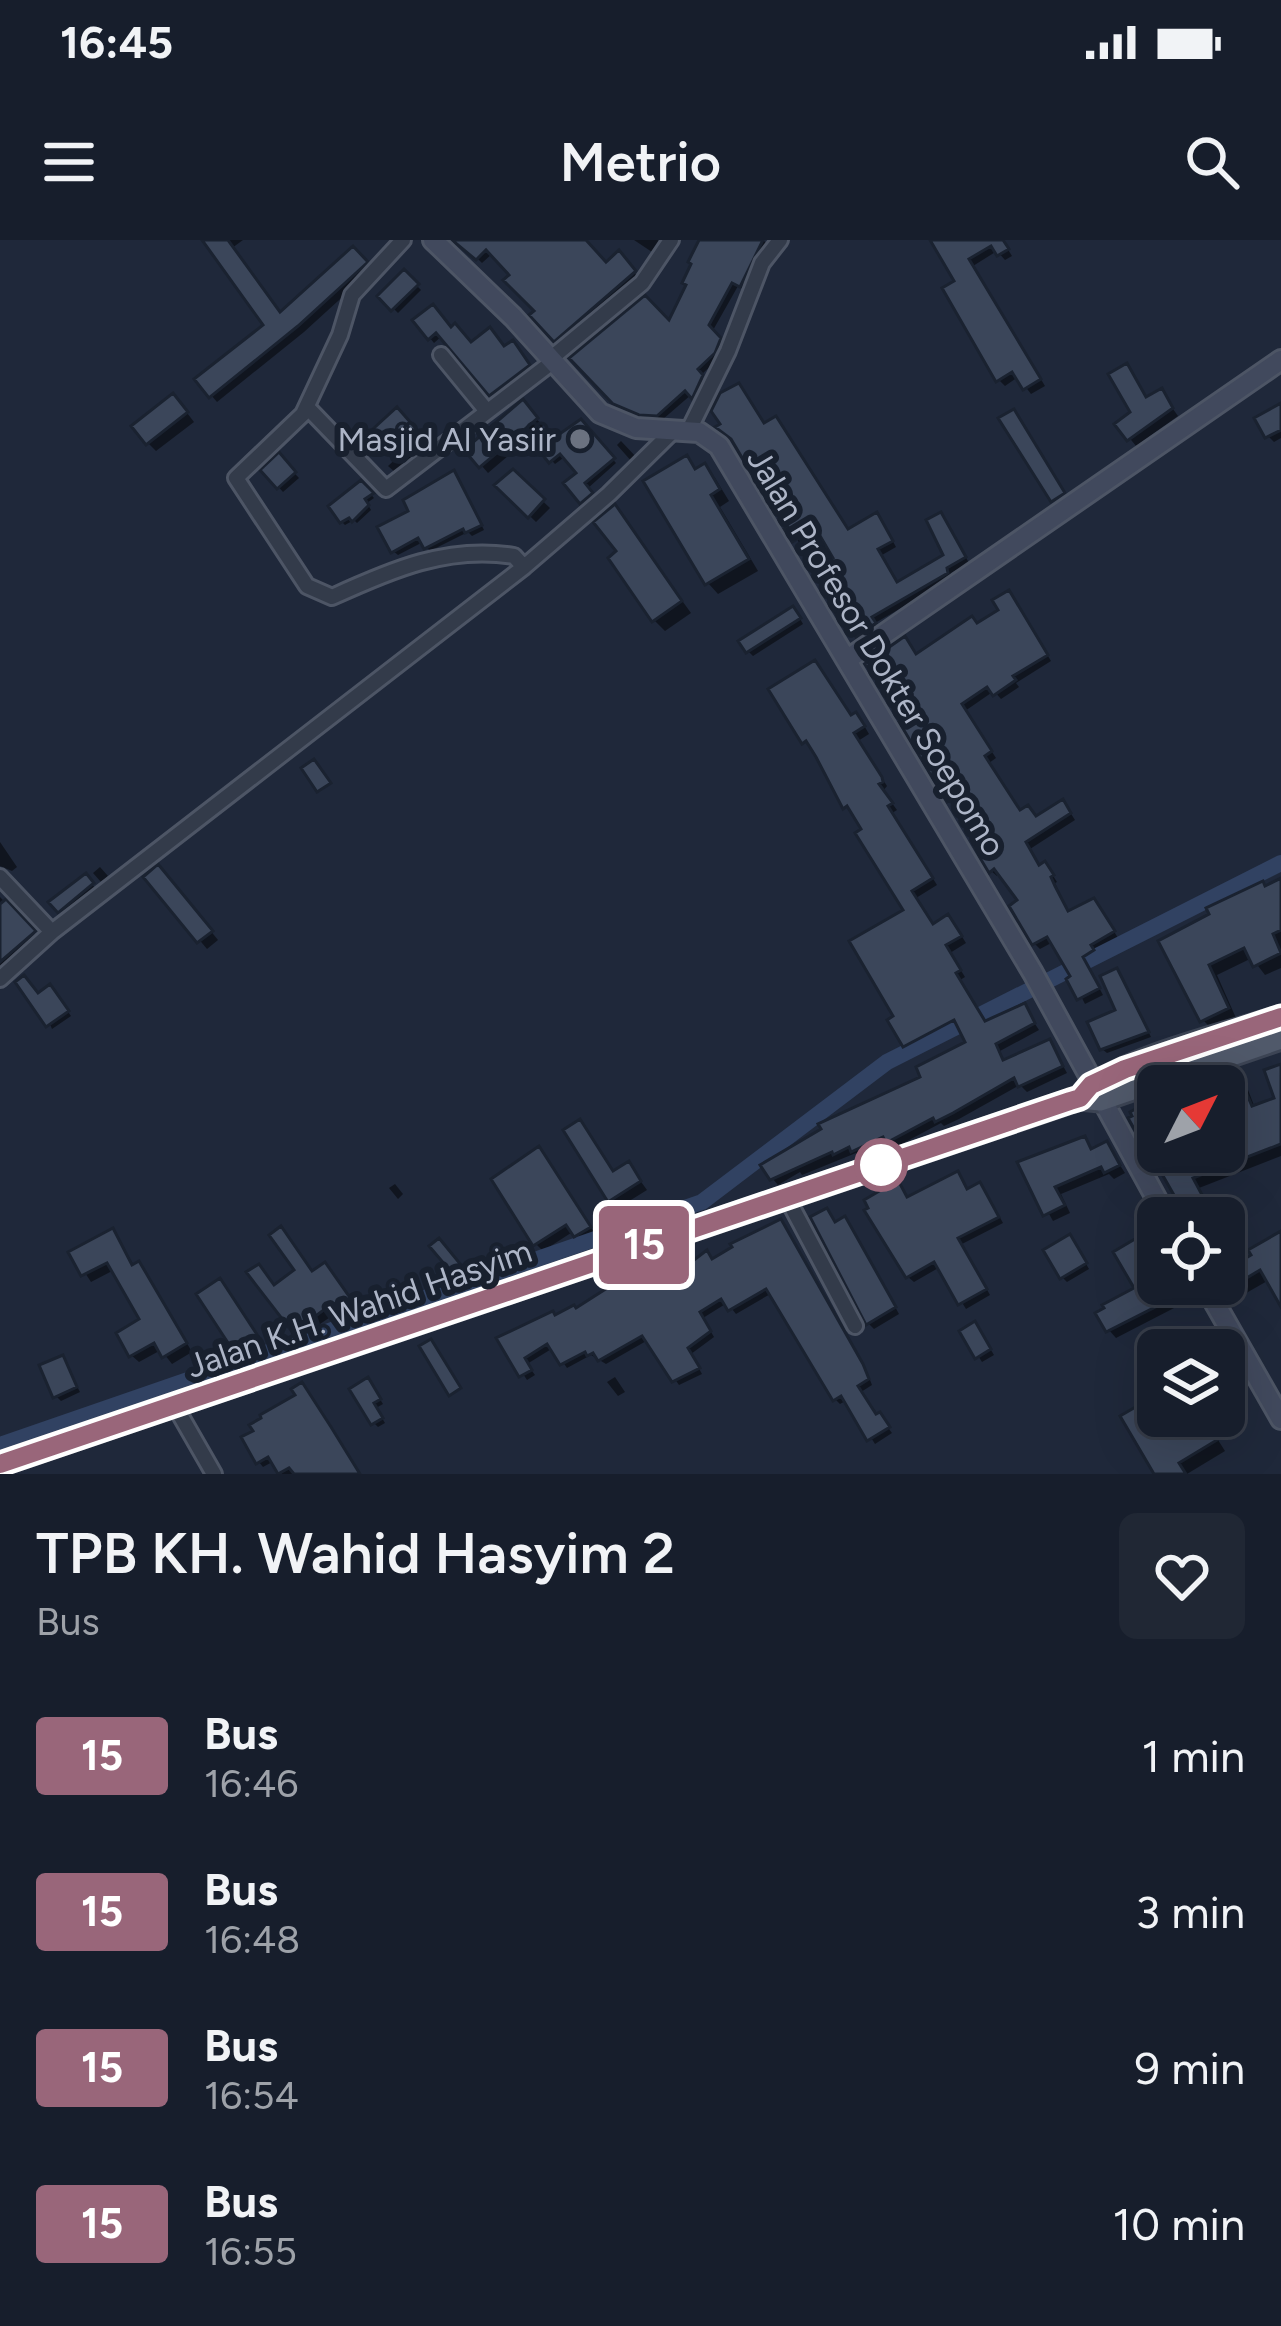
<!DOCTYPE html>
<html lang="en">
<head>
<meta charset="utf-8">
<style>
  :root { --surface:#171e2c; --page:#202734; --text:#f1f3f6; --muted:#9ea2a9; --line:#363c48 }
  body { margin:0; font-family:Figtree,sans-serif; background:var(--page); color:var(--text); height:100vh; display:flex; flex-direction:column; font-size:45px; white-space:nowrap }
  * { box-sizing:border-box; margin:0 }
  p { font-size:39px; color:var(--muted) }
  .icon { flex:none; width:66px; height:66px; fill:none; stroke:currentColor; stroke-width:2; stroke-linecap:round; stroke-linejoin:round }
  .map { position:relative; height:1234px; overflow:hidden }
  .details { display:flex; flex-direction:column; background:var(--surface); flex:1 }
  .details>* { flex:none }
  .badge { padding:0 24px; border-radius:9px; font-size:42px; line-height:78px }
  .needle { width:78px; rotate:48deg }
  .controls { position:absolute; left:1137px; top:825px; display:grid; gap:24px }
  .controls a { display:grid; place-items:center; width:108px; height:108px; border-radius:18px; background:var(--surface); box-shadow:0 12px 48px #0002,0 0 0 3px var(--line); font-size:60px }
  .map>.badge { position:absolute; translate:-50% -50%; box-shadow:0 0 0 6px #fff }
  .round { display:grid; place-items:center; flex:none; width:126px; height:126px; border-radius:18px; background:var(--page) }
  .head { display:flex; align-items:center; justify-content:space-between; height:204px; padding:0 36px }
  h1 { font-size:57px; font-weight:600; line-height:90px }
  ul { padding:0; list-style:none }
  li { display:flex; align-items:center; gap:36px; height:156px; padding:0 36px }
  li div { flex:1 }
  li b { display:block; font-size:45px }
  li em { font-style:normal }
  li .badge { min-width:132px; font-weight:700; text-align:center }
  .status { display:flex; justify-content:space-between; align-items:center; height:84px; padding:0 60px; background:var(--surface); direction:ltr }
  .status svg { height:33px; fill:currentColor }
  header { display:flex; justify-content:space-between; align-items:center; height:156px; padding:0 36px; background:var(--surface); font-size:54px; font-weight:600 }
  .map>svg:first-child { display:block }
</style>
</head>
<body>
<div class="status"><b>16:45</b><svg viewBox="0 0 49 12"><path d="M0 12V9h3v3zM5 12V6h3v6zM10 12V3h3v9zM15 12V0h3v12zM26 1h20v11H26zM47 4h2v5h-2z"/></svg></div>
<header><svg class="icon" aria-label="menu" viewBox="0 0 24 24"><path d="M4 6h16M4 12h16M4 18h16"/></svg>Metrio<svg class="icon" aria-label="search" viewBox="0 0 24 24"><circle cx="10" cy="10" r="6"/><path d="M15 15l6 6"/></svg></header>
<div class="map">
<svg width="1281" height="1234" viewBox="0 0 1281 1234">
  <rect width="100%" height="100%" fill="#1f283a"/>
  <path fill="#0007" d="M205,0H243L232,8L281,76L353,10L372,30L304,92L217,162L198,140L267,85Z
    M459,0H582L606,26L623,19L639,38L561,104L534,75L538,71L493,13L482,23Z
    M634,0H658L662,4L655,14Z
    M702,0H763L767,4L745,50L738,46L712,92L724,105L719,118L700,136L707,143L698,160L692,154L662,180L647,179L622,168L601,145L670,85L689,46Z
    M933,0H1002L1012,16L1005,20L997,11L973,26L1045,146L1031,154L1018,137L1005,146L999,140L958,42Z
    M404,33L421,50L398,73L381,56Z
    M416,81L451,90L471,105L517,108L532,131L496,159L442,96L434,103Z
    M1133,134L1148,160L1161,152L1178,176L1136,206L1119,185L1134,173Z
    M522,163L543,186L488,233L468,210Z
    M181,165L194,182L156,211L148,203Z
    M1281,166V198L1274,202L1268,196Z
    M397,171L421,197L405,211L414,221L397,234L388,226L401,214L378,189Z
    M580,183L616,223L587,249L594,259L586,266L568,245L580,233L566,216L555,224L542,210Z
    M765,186L849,292L877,276L882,281L896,307L882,315L898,345L946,316V281L969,323L951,333L952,339L875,383L879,389L864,400L849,377L845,380L839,375L845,358L837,319L822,293L800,305L792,288L769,258Z
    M621,201L638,219L633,223L617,205Z
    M279,217L299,238L283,252L264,231Z
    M686,218L698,231L704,227L715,238L729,261L720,267L758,331L718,354L708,343Z
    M513,233L550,268L536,282L498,245Z
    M458,238L484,290L472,296L468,292L430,311L423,302L398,315L393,311Z
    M361,244L374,258L367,263L371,270L357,283L354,280L345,285L342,282Z
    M615,268L691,373L665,391L654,380Z
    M1014,359L1051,421L1016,443L1019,447L1001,459L994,451L965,471L996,518L989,523L1021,573L1037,579L1068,569L1075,580L1030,609L1040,628L1050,631L1057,642L1055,643L1070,674L1099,667L1118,698L1094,712L1097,717L1086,723L1103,755L1085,764L1053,702L1040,709L1034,703L1021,661L1001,633L997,636L991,631L983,602L962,562L955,566L949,561L917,417L978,386Z
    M798,375L803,384L753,416L748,411Z
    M772,450L862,482L869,494L858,501L887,546L883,551L897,570L892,573L937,645L916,658L934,687L954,684L966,703L950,713L965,737L960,740L986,783L1024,767L1039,790L1000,811L1005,822L1050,802L1067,833L1027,852L1020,845L959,879L944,886L941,883L894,908L889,902L859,916L856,913L802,935L800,932L778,945L772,938L924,839L969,803L961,785L912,812L905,805L897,777L908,671L866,590L846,567L813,507L804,502Z
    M0,602L17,627L12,631L0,626Z
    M100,627L108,636L101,642L93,633Z
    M166,636L218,700L207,709L147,637Z
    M86,637L95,648L63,674L53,662Z
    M1281,639V728L1265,735L1252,718L1217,735L1236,778L1213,790L1203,780L1162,702Z
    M0,657L39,699L3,730L0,727Z
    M1121,736L1151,797L1107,813L1102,809L1119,771Z
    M54,752L71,776L52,789L38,756Z
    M1281,828V916L1199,948L1216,976L1191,978L1158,921L1174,912H1224V846H1215L1235,833L1245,842L1255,868L1278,859Z
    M1158,869V896L1149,901L1140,892Z
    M580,883L614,934L629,925L647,950L618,968L610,960Z
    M1084,899L1094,911L1107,905L1125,933L1114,939L1109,934L1061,954L1070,973L1053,981L1021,924Z
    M539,910L596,995L584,1003L574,991L543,1011L536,1004Z
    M963,941L969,952L980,946L986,952L1003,983L962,1004L990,1055L966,1069L940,1027L914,1042L908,1037L898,944L909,960Z
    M395,944L403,954L398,959L389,948Z
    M826,971L836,984L845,980L851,986L899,1074L874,1089L868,1083Z
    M781,982L867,1132L872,1145L861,1152L892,1193L875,1204L847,1160L840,1164L835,1159L772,1053L736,1074L727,1063L703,1078L714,1097L691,1114L702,1134L679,1145L648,1100L606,1124L591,1115L567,1128L553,1108L527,1124L535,1135L527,1140L500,1099L576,1072L655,1029L678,1035L713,1022Z
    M113,992L135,1027L146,1033L192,1112L172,1124L161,1110L139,1122L131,1115L144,1080L114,1030L91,1042L72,1013Z
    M1281,995V1061L1269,1040L1241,1056L1225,1034Z
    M1074,1003L1089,1029L1067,1042L1062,1037Z
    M1158,1026V1044H1165L1176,1067L1116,1098L1109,1090Z
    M298,1031L331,1032L357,1069L351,1073L345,1067L301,1097L275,1049Z
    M227,1050L264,1105L244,1118L236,1110Z
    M979,1090L994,1115L982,1122L963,1092Z
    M62,1118L80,1152L61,1161L56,1156Z
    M615,1137L625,1152L618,1156L607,1142Z
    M372,1146L383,1164L376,1168L385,1183L378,1187L374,1183Z
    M306,1150L359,1234H282L274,1221L263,1227L259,1222L257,1192Z
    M1158,1157V1176H1224V1172L1228,1179L1211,1189L1225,1211L1187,1234H1155L1124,1178Z"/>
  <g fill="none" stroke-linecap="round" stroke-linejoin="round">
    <path stroke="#314262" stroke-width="16" d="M0,1205L702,962L887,822L1281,623"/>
  </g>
  <path fill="#3b465a" stroke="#1a2230" stroke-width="3" d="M202,0H228L280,72L353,6L368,22L298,86L209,158L194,139L263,85Z
    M452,0H586L606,22L619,10L636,31L554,102L529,75L534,71L503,40L509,35L486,10L476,20Z
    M699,0H763L740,47L732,43L709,85L721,98L715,113L698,129L703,135L692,159L685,151L657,176L639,175L613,164L569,118L645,55L669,80L686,45L682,43L691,24L688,22Z
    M930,0H1003L1009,9L997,16L991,6L969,19L1041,139L1023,150L1012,132L996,142L942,48L954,41Z
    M404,29L419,44L391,71L377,56Z
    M433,64L451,87L455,83L471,102L490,87L504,106L513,100L530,125L489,156L436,93L428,100L412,80Z
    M1127,123L1146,157L1162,148L1173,168L1127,201L1114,184L1130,172L1108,134Z
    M739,143L764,183L776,176L848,289L877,272L893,301L878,309L897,342L943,315L926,280L941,272L966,317L947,328L948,333L872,377L876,383L856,397L843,373L837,376L830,363L841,356L827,322L833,318L816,289L792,302L784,289L788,287L770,258L767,260L731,199L715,187L720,184L711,171L720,153Z
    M173,153L188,172L146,205L131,186Z
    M523,159L538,178L479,228L464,210Z
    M1281,163V190L1265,198L1254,178Z
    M397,167L418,191L395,212L374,188Z
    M1014,169L1065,253L1051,262L998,178Z
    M581,179L615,218L585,243L593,253L580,264L563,243L576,233L560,214L549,223L538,209Z
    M279,212L296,232L277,249L260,230Z
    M687,215L695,229L705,223L720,249L711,255L749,319L705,345L643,241Z
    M513,229L545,259L528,278L494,245Z
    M454,230L482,285L465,293L463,289L424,309L418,298L391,313L377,287L408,271L403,260Z
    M361,240L374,253L365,259L369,265L352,282L349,278L340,283L328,266Z
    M615,264L682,361L652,382L608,318L616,311L593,282Z
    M1009,350L1048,415L1013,436L1016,440L993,456L987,447L962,464L992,511L985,516L1020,570L1028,565L1036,576L1063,559L1071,573L1026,602L1039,625L1045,621L1054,635L1051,637L1055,646L1068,671L1094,658L1115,691L1091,705L1094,710L1083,717L1100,748L1077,760L1066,739L1070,736L1047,697L1032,705L1009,666L1017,660L994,629L989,633L980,618L973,604L979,600L956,557L947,562L899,482L902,481L892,465L896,463L865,424L905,396L916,414L972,376L977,383L998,370L992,360Z
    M793,366L801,378L746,413L738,401Z
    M815,420L851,475L856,472L865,486L854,493L882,537L883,542L879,544L893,563L888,566L933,638L912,651L933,684L948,674L962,696L946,705L961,730L956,733L985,781L1025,763L1035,783L996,804L1003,820L1050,799L1063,826L1018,847L1014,838L953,873L935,882L933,878L886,903L883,897L851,912L849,907L833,915L832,912L770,940L760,925L821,889L818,884L920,837L916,827L965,802L954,780L903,807L887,780L893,776L849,701L903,670L855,593L861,589L847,566L843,569L816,517L806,501L802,504L768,449Z
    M314,519L331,543L317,552L301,528Z
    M158,624L213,691L197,703L143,637Z
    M86,633L94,643L58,673L48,662Z
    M1281,638V690L1273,694L1281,713L1253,727L1244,708L1209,725L1229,768L1200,782L1158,701L1209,674L1206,668L1263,641L1265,646Z
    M6,659L36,691L0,722V664Z
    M1117,728L1149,792L1100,810L1087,782L1115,770L1100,736Z
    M24,735L38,753L50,744L69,771L46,787L15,742Z
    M1281,824V904L1193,938L1208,966L1187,978L1154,920L1168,912H1224V877L1237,872L1221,835L1236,829L1252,866L1274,858L1264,830Z
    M1153,859L1158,868V882L1137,894L1128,878L1132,876L1130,872Z
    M580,879L613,931L629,921L641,941L608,962L563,890Z
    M1085,896L1091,909L1107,901L1120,925L1104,933L1101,927L1055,947L1065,965L1043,976L1017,922Z
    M539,906L591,987L574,997L566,985L533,1006L491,939Z
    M958,931L967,949L980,942L999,977L958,998L987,1049L958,1065L934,1022L906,1038L864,970L868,968L864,960L898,940L907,957Z
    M827,968L835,982L845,976L896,1067L866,1085L810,977Z
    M781,979L863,1124L869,1139L858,1146L876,1174L880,1172L890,1187L867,1201L841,1156L833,1161L766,1049L728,1071L721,1059L700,1072L711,1091L688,1108L700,1128L672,1142L642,1096L598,1121L593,1113L587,1116L585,1112L560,1125L547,1104L525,1118L532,1130L519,1137L496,1098L553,1071L555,1075L574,1065L576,1068L651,1020L654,1026L668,1018L677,1033L707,1010L712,1019L732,1007L730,1004Z
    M281,986L312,1031L325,1022L353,1062L343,1069L338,1062L325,1069L293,1093L246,1032L259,1024L274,1045L294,1030L269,995Z
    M113,988L132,1025L139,1021L187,1103L162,1118L154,1103L129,1117L116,1093L139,1079L107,1023L81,1036L68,1012Z
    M1281,991V1067L1260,1030L1230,1048L1224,1031L1251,1015L1248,1010Z
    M1070,994L1087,1023L1060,1039L1043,1010Z
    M1140,996L1158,1026V1044H1163L1171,1059L1106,1092L1095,1073L1104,1068L1102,1065L1134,1048L1113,1012Z
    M439,998L466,1031L457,1039L429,1006Z
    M220,1038L258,1096L234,1112L196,1054Z
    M975,1081L991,1109L975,1119L959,1091Z
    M431,1099L461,1148L449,1156L419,1106Z
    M63,1115L77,1147L53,1158L39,1125Z
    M368,1137L381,1159L374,1163L383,1178L371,1185L349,1149Z
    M302,1142L331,1187L360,1234H294L289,1228L278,1234L268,1217L256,1224L241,1197L253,1191L249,1185L261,1178L260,1175L295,1155L291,1149Z
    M1158,1154V1176H1202L1217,1200L1179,1223L1186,1234H1154L1120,1176Z"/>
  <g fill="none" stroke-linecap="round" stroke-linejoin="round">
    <g stroke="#4d5565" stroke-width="20">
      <path id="street" d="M403,0L352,55L340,95L303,174L236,238L307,346L332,357C391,330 448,305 514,316L524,327
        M441,115L486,170
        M549,120L642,43L671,0
        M307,167L386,249L551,123
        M689,190L728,111L762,23L780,0
        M0,637L52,692
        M0,739L52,692L524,327L609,254L673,191
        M786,956L855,1086
        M175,1166L214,1234"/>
    </g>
    <g stroke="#4d5565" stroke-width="24">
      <path id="secondary" d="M433,0L513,77L600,173L636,188L699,192L719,206L1033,733L1167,978
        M848,419L1281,120
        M1204,1044L1281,1179"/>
    </g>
    <g stroke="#3c4454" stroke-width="27">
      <path id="primary" d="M1080,858C1113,820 1230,794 1281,777
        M0,1224L1080,858L1100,860L1281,798"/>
    </g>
    <use href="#street" stroke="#333b4a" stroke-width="14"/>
    <use href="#secondary" stroke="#41495d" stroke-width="18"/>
    <use href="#primary" stroke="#50596a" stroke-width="21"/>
  </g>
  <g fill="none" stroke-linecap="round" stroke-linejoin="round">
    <g stroke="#fff" stroke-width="27">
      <path id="line" d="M0,1224L1070,861L1080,858L1091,845L1125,829L1281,777"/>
    </g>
    <use href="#line" stroke="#99667a" stroke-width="18"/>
  </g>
  <circle fill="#6b7280" stroke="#18202e" stroke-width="4.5" cx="580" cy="199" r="12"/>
  <circle fill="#fff" stroke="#99667a" stroke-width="6" cx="881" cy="925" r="24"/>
  <g text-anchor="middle" stroke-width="12" stroke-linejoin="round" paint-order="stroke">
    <g font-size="33" fill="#adb5c7" stroke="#18202e" text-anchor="end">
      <text x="556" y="211">Masjid Al Yasiir</text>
    </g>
    <g font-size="33" fill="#adb5c7" stroke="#18202e">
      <text transform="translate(877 412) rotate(59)" y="12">Jalan Profesor Dokter Soepomo</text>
      <text transform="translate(359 1068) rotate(-19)" y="12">Jalan K.H. Wahid Hasyim</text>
    </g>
  </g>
</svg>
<div class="controls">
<a><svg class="needle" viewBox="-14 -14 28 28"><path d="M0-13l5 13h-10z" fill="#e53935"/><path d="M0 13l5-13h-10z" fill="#9ea2a9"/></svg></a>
<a><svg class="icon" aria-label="locate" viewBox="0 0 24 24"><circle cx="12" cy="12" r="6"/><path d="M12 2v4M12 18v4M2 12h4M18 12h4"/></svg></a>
<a><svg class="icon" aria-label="layers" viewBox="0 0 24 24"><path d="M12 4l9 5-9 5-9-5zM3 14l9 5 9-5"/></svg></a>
</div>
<b class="badge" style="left:644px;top:1005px;background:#99667a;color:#fff">15</b>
</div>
<section class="details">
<div class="head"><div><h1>TPB KH. Wahid Hasyim 2</h1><p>Bus</p></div><a class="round"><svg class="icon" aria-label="heart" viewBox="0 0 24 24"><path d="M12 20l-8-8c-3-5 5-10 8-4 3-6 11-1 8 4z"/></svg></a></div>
<ul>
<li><span class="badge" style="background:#99667a;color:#fff">15</span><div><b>Bus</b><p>16:46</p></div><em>1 min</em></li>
<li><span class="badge" style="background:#99667a;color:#fff">15</span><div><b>Bus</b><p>16:48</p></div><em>3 min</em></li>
<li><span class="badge" style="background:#99667a;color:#fff">15</span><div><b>Bus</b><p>16:54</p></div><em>9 min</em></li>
<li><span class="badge" style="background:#99667a;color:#fff">15</span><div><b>Bus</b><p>16:55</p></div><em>10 min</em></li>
</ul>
</section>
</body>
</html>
